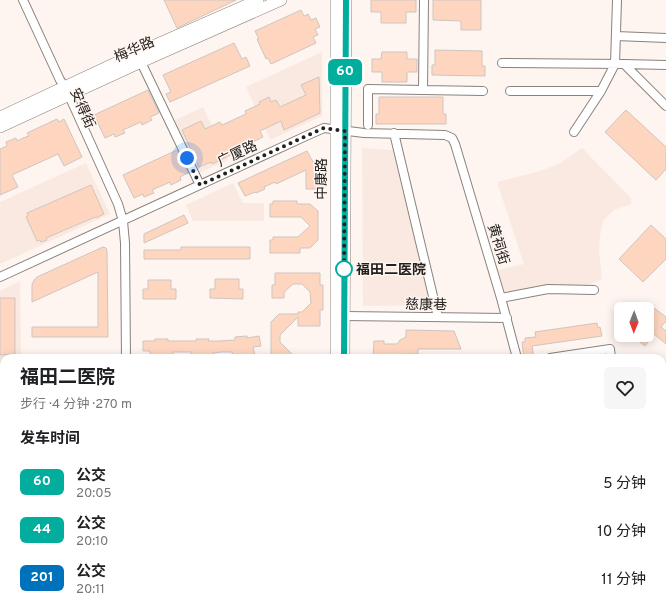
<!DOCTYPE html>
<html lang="zh">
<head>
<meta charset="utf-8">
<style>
  :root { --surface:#fff; --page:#f6f6f6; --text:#202124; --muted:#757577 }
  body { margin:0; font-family:Overpass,"Noto Sans SC",sans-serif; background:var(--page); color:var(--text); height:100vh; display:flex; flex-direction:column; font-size:15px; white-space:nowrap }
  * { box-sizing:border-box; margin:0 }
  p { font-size:13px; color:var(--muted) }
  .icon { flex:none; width:22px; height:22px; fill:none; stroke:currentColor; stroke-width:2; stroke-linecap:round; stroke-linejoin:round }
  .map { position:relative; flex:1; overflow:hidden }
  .panel { position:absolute; left:0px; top:354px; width:666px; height:256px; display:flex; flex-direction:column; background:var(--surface); border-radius:12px 12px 0 0; box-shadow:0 2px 10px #0003 }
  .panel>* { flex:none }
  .badge { padding:0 8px; border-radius:6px; font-size:14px; line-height:26px }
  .needle { width:26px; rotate:181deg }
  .fabs { position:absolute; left:614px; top:302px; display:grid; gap:8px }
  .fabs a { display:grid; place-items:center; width:40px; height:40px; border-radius:6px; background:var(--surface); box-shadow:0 2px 10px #0003; font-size:20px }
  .you { position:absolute; width:20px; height:20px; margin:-10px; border:3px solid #fff; border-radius:50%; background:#1a73e8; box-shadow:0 0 0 6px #1a73e833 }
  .map>.badge { position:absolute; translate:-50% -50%; box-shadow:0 0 0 2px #fff }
  h2 { padding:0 20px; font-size:15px; line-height:36px }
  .round { display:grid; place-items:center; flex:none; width:42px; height:42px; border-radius:6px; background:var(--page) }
  .headline { display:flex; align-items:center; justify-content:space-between; height:68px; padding:0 20px }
  h1 { font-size:19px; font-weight:700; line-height:30px }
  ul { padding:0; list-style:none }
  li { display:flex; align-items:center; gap:12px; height:48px; padding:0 20px }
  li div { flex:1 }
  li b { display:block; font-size:15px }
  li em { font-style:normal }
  li .badge { min-width:44px; font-weight:700; text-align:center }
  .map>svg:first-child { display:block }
</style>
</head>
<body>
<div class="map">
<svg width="666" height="610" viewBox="0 0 666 610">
  <rect width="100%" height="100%" fill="#fef5f0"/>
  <path fill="#fae9e0" d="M322,52V116L270,140L246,87Z
    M203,107L228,160L199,173L175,120Z
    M362,148L393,150L431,305L363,306Z
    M582,148L631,198V204L614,210L603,221L600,236L599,250L602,279L588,285H558L505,292L498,270L524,264L497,182L540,171L559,164Z
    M86,163L110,214L0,264V202Z
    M233,183L243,203H264V221H193L186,205Z
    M20,281L21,358H4V466H0V291Z
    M136,606H333V610H136Z
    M441,606H531V610H441Z"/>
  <path fill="#aad7a0" d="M662,521H666V610L549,609V606H662Z"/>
  <path fill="#fed6c0" stroke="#cec5c0" d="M164,0H236L177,28Z
    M371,0H416V12H406V23H381V12H371Z
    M433,0H481V30H461V21L433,20Z
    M301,10L304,16L308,14L311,20L316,18L320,27L315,29L318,35L313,37L316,43L271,64L268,58L266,59L257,39H259L255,31Z
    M234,43L242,59L246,57L250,66L170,102L166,94L171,92L163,75Z
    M435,50L482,51V66H485V76L432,75V65H435Z
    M382,52H407V59H417V72H407V82H382V72H372V59H381Z
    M319,77L320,113L284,130L281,121L260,131L263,137L234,151L235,153L212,164L211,162L199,167L182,130L201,121L205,129L220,122L222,125L246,114L245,111L260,104L259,102L269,97L271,102L276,100L280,107L306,95L301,85Z
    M148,90L159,113L150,117L152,120L142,125L141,122L123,130L125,133L115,137L114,134L105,138L94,115Z
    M379,97H443V114H446V124H376V114H379Z
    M626,110L666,147V169L656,180L605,132Z
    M57,119L59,122L64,119L82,157L64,166L58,154L12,175L18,187L0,195V149L7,146L6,142L16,138L17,141L23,138L29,136L27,133Z
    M177,150L188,173L180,177L181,180L171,185L170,182L152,190L154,193L144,197L143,194L134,198L123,175Z
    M307,151L313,162H320V171H322V189H306V170L276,184L275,182L264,187L265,189L256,193L255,192L245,196L238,183Z
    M91,185L104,214L96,218L95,217L46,238L47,240L41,242L40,240L37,241L26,217L28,216L27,213Z
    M273,201H297V204H310L318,211V240L310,248H300V253H270V240H273V237H298L310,226L301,217H270V204H273Z
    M184,215L188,223L144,243V234Z
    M651,225L666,239V259L643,282L619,259Z
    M103,247L106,248L107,251L108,337H32V327H98V272L32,302V285L34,280L37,277Z
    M181,247H250V259H144V250H181Z
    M275,273H320V285H323V310H320V326H298V317L280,335V342L296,358H274L271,355V322L279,314H298V312H302L311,303L310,292L302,284H293L284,292V298H272V285H275Z
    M215,279H239V289H243V299L210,298V289H215Z
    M148,280H171V289H176V299H143V289H148Z
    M0,298H15V354L0,355Z
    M654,308L666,317V321L661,327L666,331V344L654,334L645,346L631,335H647V317Z
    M597,323L598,328L600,327L602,336L532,346L534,358H524L522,342H525V338L536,337L535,332Z
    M406,330L454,331L461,349H418V354L390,355V358H373L374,341H384V344H397L400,340L406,337Z
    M247,336V338L259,336L261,346L253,347L255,356L233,358L232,352H221L213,353V358H191V352H173V358H150V351H143V341H155V339H168V341H196V339H209L208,341H220L235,340V337Z"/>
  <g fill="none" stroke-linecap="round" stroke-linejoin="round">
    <g stroke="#8a827e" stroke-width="10">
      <path id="minor" d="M23,0L60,80L65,87L76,111L118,204L123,221L125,243L126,358
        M616,36L666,38
        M139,58L200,185
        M502,63L624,64L666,106
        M624,64L666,65
        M423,90L483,91
        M510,91H601
        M368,125V89L423,90L424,0
        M574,132L601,91L615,64L617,0
        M394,133L438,317
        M0,277L306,136L324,128L364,133L445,135L452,138L455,144L501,298L517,358
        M501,298L548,289L594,290
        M344,316L507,318
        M550,358L610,349L611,358
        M662,374L666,373
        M662,419H666
        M662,460H666
        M537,606V610
        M123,610V606"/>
    </g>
    <g stroke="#8a827e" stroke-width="12">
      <path id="major" d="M336,0V358
        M0,117L137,53L258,0
        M0,127L141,62L281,0
        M344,358L346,0
        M0,486H4
        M0,496H4
        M662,497H666
        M662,507L666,508
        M336,610V606
        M345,610V606"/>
    </g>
    <use href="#minor" stroke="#fff" stroke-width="8"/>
    <use href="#major" stroke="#fff" stroke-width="11"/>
  </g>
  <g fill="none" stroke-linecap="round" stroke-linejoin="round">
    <g stroke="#fff" stroke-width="9">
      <path id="line" d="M344,358L346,0"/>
    </g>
    <use href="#line" stroke="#01ad9c" stroke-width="6"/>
    <path stroke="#23201e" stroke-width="4" stroke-dasharray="0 7.2" d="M187,158L200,185L315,132L324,128L345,131L344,269"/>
  </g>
  <circle fill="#fff" stroke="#01ad9c" stroke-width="2" cx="344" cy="269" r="8"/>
  <g text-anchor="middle" stroke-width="3" stroke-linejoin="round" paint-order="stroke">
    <g font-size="14" fill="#23201e" stroke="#fef5f0">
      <text transform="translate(134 49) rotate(-24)" y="5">梅华路</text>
      <text transform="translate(83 108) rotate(66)" y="5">安得街</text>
      <text transform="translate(237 153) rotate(-25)" y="5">广厦路</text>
      <text transform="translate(321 179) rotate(-90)" y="5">中康路</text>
      <text transform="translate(499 244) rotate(73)" y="5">黄祠街</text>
      <text transform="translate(426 304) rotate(1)" y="5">慈康巷</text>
    </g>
    <g font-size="14" font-weight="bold" fill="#23201e" stroke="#fef5f0" text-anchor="start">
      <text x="356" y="274">福田二医院</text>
    </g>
  </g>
</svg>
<div class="fabs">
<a><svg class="needle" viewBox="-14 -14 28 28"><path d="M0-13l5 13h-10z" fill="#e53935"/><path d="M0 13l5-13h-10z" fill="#757577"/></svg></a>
</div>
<div class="you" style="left:187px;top:158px"></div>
<b class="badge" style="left:345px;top:72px;background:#01ad9c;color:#fff">60</b>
<section class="panel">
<div class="headline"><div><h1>福田二医院</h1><p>步行 · 4 分钟 · 270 m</p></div><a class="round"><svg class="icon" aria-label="heart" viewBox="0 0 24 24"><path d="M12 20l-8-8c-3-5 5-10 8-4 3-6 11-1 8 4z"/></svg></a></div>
<h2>发车时间</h2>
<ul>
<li><span class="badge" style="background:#01ad9c;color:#fff">60</span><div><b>公交</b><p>20:05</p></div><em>5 分钟</em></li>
<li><span class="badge" style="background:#01ad9c;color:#fff">44</span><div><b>公交</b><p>20:10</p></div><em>10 分钟</em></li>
<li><span class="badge" style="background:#0072bc;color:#fff">201</span><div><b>公交</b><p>20:11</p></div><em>11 分钟</em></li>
</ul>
</section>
</div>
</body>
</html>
